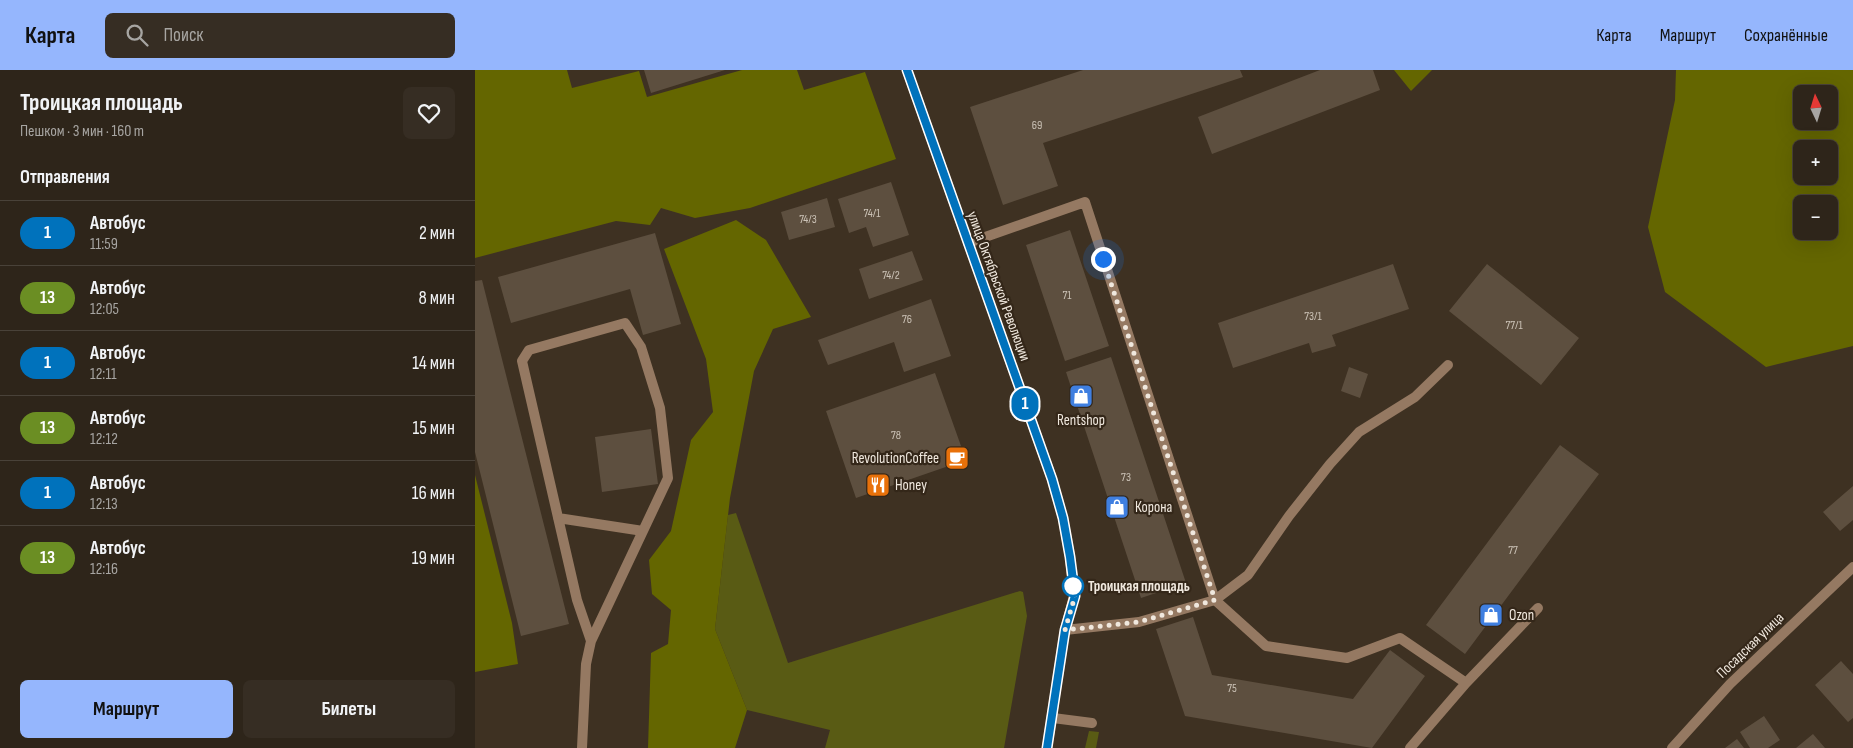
<!DOCTYPE html>
<html lang="ru">
<head>
<meta charset="utf-8">
<style>
  :root { --surface:#2e251a; --page:#362d23; --text:#f1f3f6; --muted:#a7a5a2; --line:#494239; --accent:#95b6fd }
  body { margin:0; font-family:"Sofia Sans Condensed",sans-serif; background:var(--page); color:var(--text); height:100vh; display:flex; flex-direction:column; font-size:19px; white-space:nowrap }
  * { box-sizing:border-box; margin:0 }
  p { font-size:16px; color:var(--muted) }
  .icon { flex:none; width:28px; height:28px; fill:none; stroke:currentColor; stroke-width:2; stroke-linecap:round; stroke-linejoin:round }
  .map { position:relative; flex:1; overflow:hidden }
  .drawer { display:flex; flex-direction:column; background:var(--surface); width:475px }
  .drawer>* { flex:none }
  .badge { padding:0 10px; border-radius:16px; font-size:18px; line-height:32px }
  .needle { width:32px; rotate:356deg }
  .fabs { position:absolute; left:1318px; top:15px; display:grid; gap:10px }
  .fabs a { display:grid; place-items:center; width:45px; height:45px; border-radius:8px; background:var(--surface); box-shadow:0 5px 20px #0002,0 0 0 1px var(--line); font-size:25px }
  .you { position:absolute; width:25px; height:25px; margin:-12px; border:4px solid #fff; border-radius:50%; background:#1a73e8; box-shadow:0 0 0 8px #1a73e833 }
  .map>.badge { position:absolute; translate:-50% -50%; box-shadow:0 0 0 2px #fff }
  h2 { padding:0 20px; font-size:19px; line-height:45px }
  .round { display:grid; place-items:center; flex:none; width:52px; height:52px; border-radius:8px; background:var(--page) }
  .head { display:flex; align-items:center; justify-content:space-between; height:85px; padding:0 20px }
  h1 { font-size:24px; font-weight:700; line-height:38px }
  .cta { display:flex; gap:10px; margin-top:auto; padding:10px 20px }
  .cta a { flex:1; height:58px; border-radius:8px; background:var(--accent); color:#111; font-size:20px; font-weight:700; line-height:58px; text-align:center }
  .cta a+a { background:var(--page); color:var(--text) }
  ul { padding:0; list-style:none }
  li { display:flex; align-items:center; gap:15px; height:65px; padding:0 20px; border-top:1px solid var(--line) }
  li div { flex:1 }
  li b { display:block; font-size:19px }
  li em { font-style:normal }
  li .badge { min-width:55px; font-weight:700; text-align:center }
  header { display:flex; align-items:center; gap:30px; box-sizing:border-box; height:70px; padding:0 25px; background:var(--accent); color:#111 }
  header strong { font-size:24px }
  nav { display:flex; gap:28px; margin-inline-start:auto; font-size:18px }
  .search { width:350px; height:45px; background:var(--page); display:flex; align-items:center; gap:12px; box-sizing:border-box; padding:0 18px; border-radius:8px; color:var(--muted); font-size:19px }
  main { display:flex; flex:1; min-height:0 }
  .map>svg:first-child { display:block }
</style>
</head>
<body>
<header>
<strong>Карта</strong>
<div class="search"><svg class="icon" aria-label="search" viewBox="0 0 24 24"><circle cx="10" cy="10" r="6"/><path d="M15 15l6 6"/></svg>Поиск</div>
<nav><a>Карта</a><a>Маршрут</a><a>Сохранённые</a></nav>
</header>
<main>
<section class="drawer">
<div class="head"><div><h1>Троицкая площадь</h1><p>Пешком · 3 мин · 160 m</p></div><a class="round"><svg class="icon" aria-label="heart" viewBox="0 0 24 24"><path d="M12 20l-8-8c-3-5 5-10 8-4 3-6 11-1 8 4z"/></svg></a></div>
<h2>Отправления</h2>
<ul>
<li><span class="badge" style="background:#0072bc;color:#fff">1</span><div><b>Автобус</b><p>11:59</p></div><em>2 мин</em></li>
<li><span class="badge" style="background:#6b8e23;color:#fff">13</span><div><b>Автобус</b><p>12:05</p></div><em>8 мин</em></li>
<li><span class="badge" style="background:#0072bc;color:#fff">1</span><div><b>Автобус</b><p>12:11</p></div><em>14 мин</em></li>
<li><span class="badge" style="background:#6b8e23;color:#fff">13</span><div><b>Автобус</b><p>12:12</p></div><em>15 мин</em></li>
<li><span class="badge" style="background:#0072bc;color:#fff">1</span><div><b>Автобус</b><p>12:13</p></div><em>16 мин</em></li>
<li><span class="badge" style="background:#6b8e23;color:#fff">13</span><div><b>Автобус</b><p>12:16</p></div><em>19 мин</em></li>
</ul>
<div class="cta"><a>Маршрут</a><a>Билеты</a></div>
</section>
<div class="map">
<svg width="1378" height="678" viewBox="0 0 1378 678">
  <rect width="100%" height="100%" fill="#3e3122"/>
  <path fill="#595b14" d="M261,443L313,593L545,521L548,522L552,546L529,678H350L355,660L272,640L240,559L253,445Z
    M614,661L624,662L621,678H610Z"/>
  <path fill="#646600" fill-rule="evenodd" d="M0,0H92L97,18L164,1L172,27L267,0H322L329,20L390,2L421,89L275,138L220,148L186,138L175,155L141,151L0,188Z
    M919,0H957L936,21Z
    M1201,0H1378V276L1291,297L1190,222L1173,157L1200,30ZM1326,24H1354V51H1326ZM1326,79H1354V106H1326ZM1326,134H1354V161H1326Z
    M261,150L291,170L336,247L298,259L279,301L255,428L240,559L272,640L260,678H173L176,583L193,574L196,540L177,524L174,490L196,461L216,370L238,342L231,289L189,179Z
    M0,405L37,553L43,594L0,602Z"/>
  <path fill="#5d4f3f" d="M169,0H250L176,23Z
    M608,0H765L768,7L568,73L583,116L528,135L495,37Z
    M845,0H898L905,20L737,84L723,47Z
    M416,112L434,165L398,177L391,157L374,163L363,129Z
    M352,128L360,157L314,170L306,142Z
    M595,160L634,276L590,291L551,175Z
    M180,163L206,254L168,265L155,219L36,253L23,207Z
    M437,181L448,210L394,229L384,199Z
    M918,194L934,239L857,265L861,276L837,283L834,273L758,298L743,253Z
    M1012,194L1104,268L1066,315L974,241Z
    M7,210L94,554L46,566L0,382V211Z
    M456,229L476,286L429,302L419,272L353,295L343,270Z
    M636,287L711,513L666,528L591,302Z
    M874,297L893,304L885,328L866,321Z
    M460,303L491,390L381,428L351,341Z
    M176,359L183,414L127,422L120,367Z
    M1085,375L1124,404L990,584L951,555Z
    M1378,416V450L1365,461L1348,442Z
    M718,547L737,605L878,629L915,580L950,606L897,678L710,646L681,559Z
    M1366,591L1378,604V648L1373,652L1340,615Z
    M1289,646L1305,670L1293,678H1275L1265,662Z
    M1338,664L1350,678H1321Z
    M1262,669L1269,678H1250Z"/>
  <g fill="none" stroke-linecap="round" stroke-linejoin="round">
    <path stroke="#957962" stroke-width="10" d="M493,173L610,132L740,530L773,505L814,446L855,394L884,362L940,327L973,295
      M83,448L168,461
      M590,560L664,552L740,530L791,576L872,588L925,568L991,613
      M578,648L617,653
      M107,678L111,594L116,571L193,408L185,338L166,277L150,253L54,280L47,291L102,530L116,571
      M935,678L991,613L1063,538"/>
    <path stroke="#957962" stroke-width="10" d="M1197,678L1255,614L1378,497"/>
    <path stroke="#cc9f7a" stroke-width="10" d="M432,0L577,409L588,448L595,487L599,526L590,560L572,678"/>
  </g>
  <g fill="none" stroke-linecap="round" stroke-linejoin="round">
    <g stroke="#fff" stroke-width="11">
      <path id="line" d="M432,0L577,409L588,448L595,487L600,526L590,560L572,678"/>
    </g>
    <use href="#line" stroke="#0072bc" stroke-width="8"/>
    <path stroke="#f0e8de" stroke-width="5" stroke-dasharray="0 9" d="M598,516L600,526L590,560L664,552L740,530L628,189"/>
  </g>
  <defs>
    <g id="shop-square" transform="scale(1.25)"><rect x="-9" y="-9" width="18" height="18" rx="4" fill="#3f7fe0" stroke="#342719"/><path d="M-5-2.5h2.3a2.7 3.5 0 0 1 5.4 0H5L5.5 6h-11ZM-1.5-2.5h3a1.5 2.3 0 0 0-3 0Z" fill="#fff"/></g>
    <g id="cafe-square" transform="scale(1.25)"><rect x="-9" y="-9" width="18" height="18" rx="4" fill="#e8710a" stroke="#342719"/><path d="M-5.5-4.5H6V0H3Q3 3.5 0 3.5H-2.5Q-5.5 3.5-5.5 0ZM3-3.2v2h1.7v-2ZM-6 4.5H4V6H-6Z" fill="#fff"/></g>
    <g id="restaurant-square" transform="scale(1.25)"><rect x="-9" y="-9" width="18" height="18" rx="4" fill="#e8710a" stroke="#342719"/><path d="M-5-6h1v4h1v-4h1v4h1v-4h1v5L-1.5 .5V6h-2V.5L-5-1ZM5-6V6H3V1.5H1.5Q1.5-4 5-6Z" fill="#fff"/></g>
  </defs>
  <g fill-rule="evenodd">
    <use href="#shop-square" x="606" y="326"/>
    <use href="#cafe-square" x="482" y="388"/>
    <use href="#restaurant-square" x="403" y="415"/>
    <use href="#shop-square" x="642" y="437"/>
    <use href="#shop-square" x="1016" y="545"/>
  </g>
  <circle fill="#fff" stroke="#0072bc" stroke-width="2.5" cx="598" cy="516" r="10"/>
  <g text-anchor="middle" stroke-width="4.5" stroke-linejoin="round" paint-order="stroke">
    <g font-size="12" fill="#cbc2b6">
      <text x="562" y="59">69</text>
      <text x="397" y="147">74/1</text>
      <text x="333" y="153">74/3</text>
      <text x="416" y="209">74/2</text>
      <text x="592" y="229">71</text>
      <text x="838" y="250">73/1</text>
      <text x="432" y="253">76</text>
      <text x="1039" y="259">77/1</text>
      <text x="421" y="369">78</text>
      <text x="651" y="411">73</text>
      <text x="1038" y="484">77</text>
      <text x="757" y="622">75</text>
    </g>
    <g font-size="15" fill="#f0e8de" stroke="#342719">
      <text transform="translate(524 216) rotate(70)" y="5">улица Октябрьской Революции</text>
      <text transform="translate(1275 575) rotate(-44)" y="5">Посадская улица</text>
    </g>
    <g font-size="15" fill="#f0e8de" stroke="#342719" text-anchor="start">
      <text x="606" y="355" text-anchor="middle">Rentshop</text>
      <text x="464" y="393" text-anchor="end">RevolutionCoffee</text>
      <text x="420" y="420">Honey</text>
      <text x="660" y="442">Корона</text>
      <text x="1034" y="550">Ozon</text>
    </g>
    <g font-size="15" font-weight="bold" fill="#f0e8de" stroke="#342719" text-anchor="start">
      <text x="613" y="521">Троицкая площадь</text>
    </g>
  </g>
</svg>
<div class="fabs">
<a><svg class="needle" viewBox="-14 -14 28 28"><path d="M0-13l5 13h-10z" fill="#e53935"/><path d="M0 13l5-13h-10z" fill="#a7a5a2"/></svg></a>
<a>+</a>
<a>−</a>
</div>
<div class="you" style="left:628px;top:189px"></div>
<b class="badge" style="left:550px;top:334px;background:#0072bc;color:#fff">1</b>
</div>
</main>
</body>
</html>
